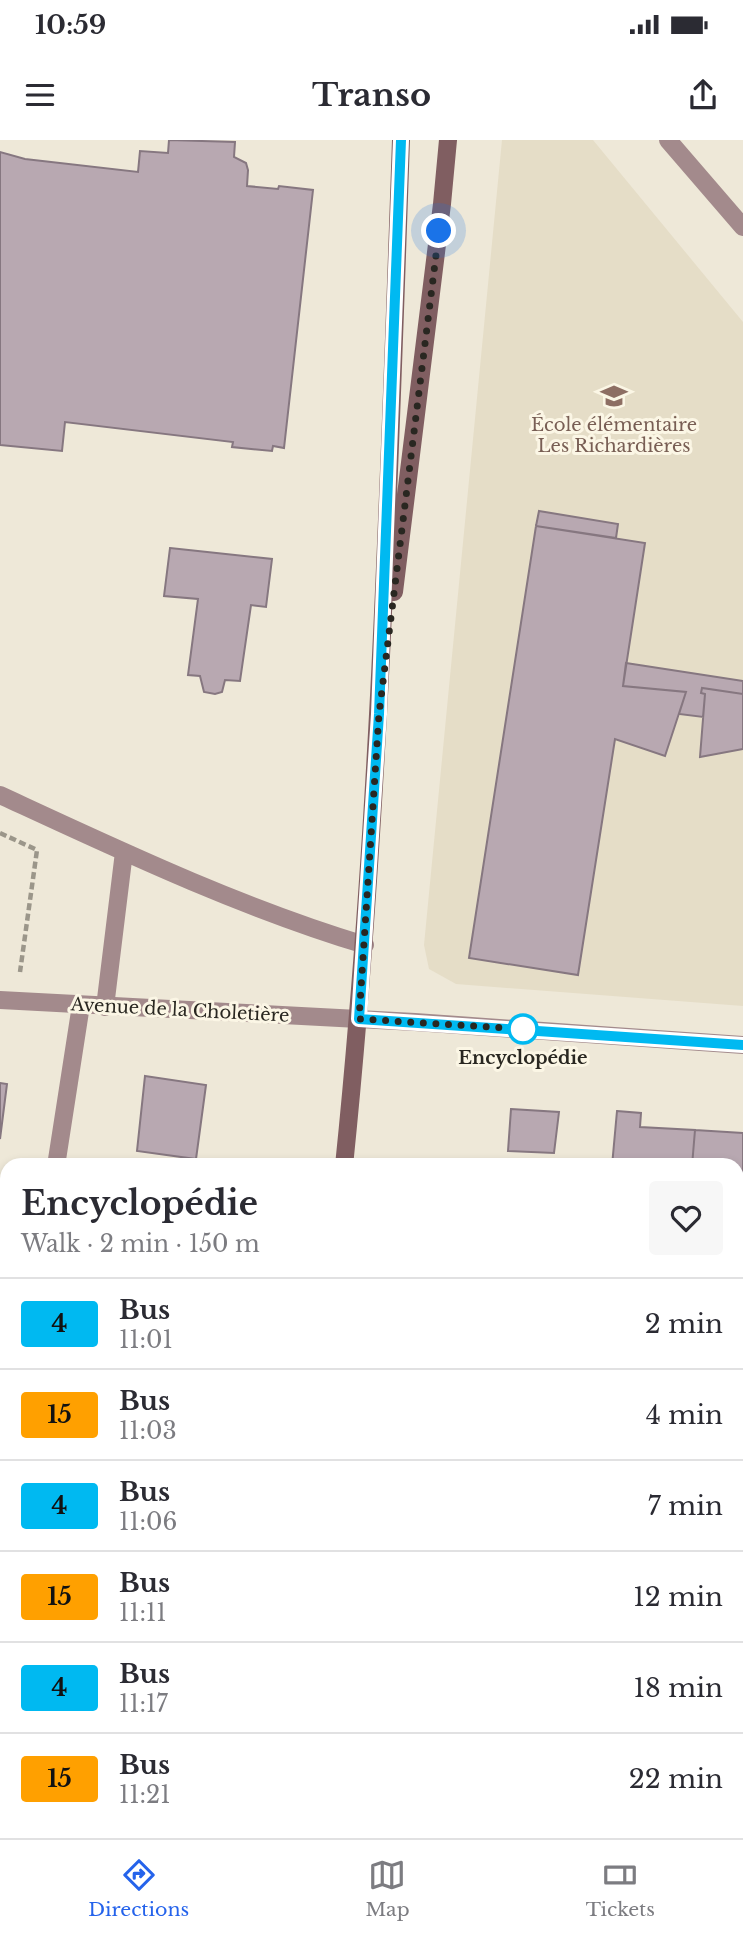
<!DOCTYPE html>
<html lang="en">
<head>
<meta charset="utf-8">
<style>
  :root { --surface:#fff; --page:#f7f7f7; --text:#2b2b33; --muted:#7c7c81; --line:#e1e1e2; --accent:#2563eb }
  body { margin:0; font-family:"Libre Baskerville",serif; background:var(--page); color:var(--text); height:100vh; display:flex; flex-direction:column; font-size:26px; white-space:nowrap }
  * { box-sizing:border-box; margin:0 }
  p { font-size:23px; color:var(--muted) }
  .icon { flex:none; width:38px; height:38px; fill:none; stroke:currentColor; stroke-width:2; stroke-linecap:round; stroke-linejoin:round }
  .map { position:relative; flex:1; overflow:hidden }
  .side { position:absolute; left:0px; top:1018px; width:744px; height:681px; display:flex; flex-direction:column; background:var(--surface); border-radius:21px 21px 0 0; box-shadow:0 4px 10px #0003 }
  .side>* { flex:none }
  .badge { padding:0 14px; border-radius:5px; font-size:24px; line-height:46px }
  .you { position:absolute; width:35px; height:35px; margin:-18px; border:5px solid #fff; border-radius:50%; background:#1a73e8; box-shadow:0 0 0 10px #1a73e833 }
  .map>.badge { position:absolute; translate:-50% -50%; box-shadow:0 0 0 4px #fff }
  .round { display:grid; place-items:center; flex:none; width:74px; height:74px; border-radius:7px; background:var(--page) }
  .summary { display:flex; align-items:center; justify-content:space-between; height:119px; padding:0 21px }
  h1 { font-size:33px; font-weight:700; line-height:52px }
  ul { padding:0; list-style:none }
  li { display:flex; align-items:center; gap:21px; height:91px; padding:0 21px; border-top:2px solid var(--line) }
  li div { flex:1 }
  li b { display:block; font-size:26px }
  li em { font-style:normal }
  li .badge { min-width:77px; font-weight:700; text-align:center }
  .status { display:flex; justify-content:space-between; align-items:center; height:49px; padding:0 35px; background:var(--surface); direction:ltr }
  .status svg { height:19px; fill:currentColor }
  header { display:flex; justify-content:space-between; align-items:center; height:91px; padding:0 21px; background:var(--surface); font-size:32px; font-weight:700 }
  .menu { display:flex; justify-content:space-around; align-items:center; height:98px; border-top:2px solid var(--line); background:var(--surface); font-size:19px; color:var(--muted) }
  .menu a { display:grid; justify-items:center; gap:4px }
  .menu .on { color:var(--accent) }
  .map>svg:first-child { display:block }
</style>
</head>
<body>
<div class="status"><b>10:59</b><svg viewBox="0 0 49 12"><path d="M0 12V9h3v3zM5 12V6h3v6zM10 12V3h3v9zM15 12V0h3v12zM26 1h20v11H26zM47 4h2v5h-2z"/></svg></div>
<header><svg class="icon" aria-label="menu" viewBox="0 0 24 24"><path d="M4 6h16M4 12h16M4 18h16"/></svg>Transo<svg class="icon" aria-label="share" viewBox="0 0 24 24"><path d="M12 15V3M7 8l5-5 5 5M5 13v7h14v-7"/></svg></header>
<div class="map">
<svg width="743" height="1698" viewBox="0 0 743 1698">
  <rect width="100%" height="100%" fill="#eee8d8"/>
  <path fill="#e5ddc7" d="M502,0H593L743,182V866L456,844L429,829L424,805Z
    M1,1674H7V1692H154L161,1698H0Z"/>
  <path fill="#b8a8b1" stroke="#867780" stroke-width="2" d="M169,0L235,2L234,17L246,23L248,30L247,46L278,49L279,46L313,50L284,308L273,306L272,311L232,307L233,302L65,282L62,311L0,305V12L25,19L138,32L140,11L168,13Z
    M539,371L618,384L616,398L536,386Z
    M536,386L645,403L623,546L686,552L665,616L615,599L578,835L469,818Z
    M170,408L272,419L266,467L251,465L240,541L225,540L222,552L215,554L204,552L200,536L188,535L198,459L164,456Z
    M626,523L743,541V554L702,548L701,553L705,554L703,577L679,574L686,552L623,546Z
    M702,548L743,554V609L700,617L705,554L701,553Z
    M145,936L206,945L196,1019L137,1011Z
    M0,943L7,944L0,999Z
    M511,969L559,972L554,1013L508,1011Z
    M617,971L641,973L640,987L695,990L692,1026H612Z
    M695,990L743,993V1045H737V1026H692Z
    M737,1175H743V1229H737Z
    M737,1503H741L737,1570Z
    M605,1693L668,1698H605Z"/>
  <g fill="none" stroke-linecap="round" stroke-linejoin="round">
    <path stroke="#9b968a" stroke-width="4.5" stroke-dasharray="7 3.5" stroke-linecap="butt" d="M0,693L37,710L20,832"/>
    <path stroke="#a38a8c" stroke-width="18" d="M0,655C119,710 239,767 365,805
      M105,867L124,712"/>
    <path stroke="#a38a8c" stroke-width="18" d="M668,0L743,87
      M0,860L415,882L743,905
      M56,1026L81,865
      M737,1292H743
      M0,1307L7,1295
      M0,1630H7
      M543,1698V1692"/>
    <path stroke="#805e61" stroke-width="18" d="M394,452L442,64L448,0
      M344,1026C379,685 389,342 401,0
      M243,1698L245,1692"/>
  </g>
  <g fill="none" stroke-linecap="round" stroke-linejoin="round">
    <g stroke="#fff" stroke-width="16">
      <path id="line" d="M401,0L379,574L359,879L743,905"/>
    </g>
    <use href="#line" stroke="#00b9f1" stroke-width="10"/>
    <path stroke="#292721" stroke-width="7" stroke-dasharray="0 12.6" d="M439,91L379,574L359,879L523,889"/>
  </g>
  <defs>
    <g id="school-bare" transform="scale(2.1)"><path d="M0-5L7-2L0 1L-7-2ZM-4 1L0 2.5L4 1V4Q0 6-4 4Z" fill="#8d6e63" stroke="#fbf6e5" stroke-width="2.5" paint-order="stroke"/></g>
  </defs>
  <g fill-rule="evenodd">
    <use href="#school-bare" x="614" y="256"/>
  </g>
  <circle fill="#fff" stroke="#00b9f1" stroke-width="3.5" cx="523" cy="889" r="14"/>
  <g text-anchor="middle" stroke-width="6" stroke-linejoin="round" paint-order="stroke">
    <g font-size="18" fill="#785e54" stroke="#fbf6e5">
      <text x="614" y="291">École élémentaire<tspan x="614" dy="21">Les Richardières</tspan></text>
    </g>
    <g font-size="18" fill="#292721" stroke="#fbf6e5">
      <text transform="translate(180 870) rotate(3)" y="6">Avenue de la Choletière</text>
    </g>
    <g font-size="18" font-weight="bold" fill="#292721" stroke="#fbf6e5">
      <text x="523" y="924">Encyclopédie</text>
    </g>
  </g>
</svg>
<div class="you" style="left:439px;top:91px"></div>
<section class="side">
<div class="summary"><div><h1>Encyclopédie</h1><p>Walk · 2 min · 150 m</p></div><a class="round"><svg class="icon" aria-label="heart" viewBox="0 0 24 24"><path d="M12 20l-8-8c-3-5 5-10 8-4 3-6 11-1 8 4z"/></svg></a></div>
<ul>
<li><span class="badge" style="background:#00b9f1;color:#111">4</span><div><b>Bus</b><p>11:01</p></div><em>2 min</em></li>
<li><span class="badge" style="background:#ffa000;color:#111">15</span><div><b>Bus</b><p>11:03</p></div><em>4 min</em></li>
<li><span class="badge" style="background:#00b9f1;color:#111">4</span><div><b>Bus</b><p>11:06</p></div><em>7 min</em></li>
<li><span class="badge" style="background:#ffa000;color:#111">15</span><div><b>Bus</b><p>11:11</p></div><em>12 min</em></li>
<li><span class="badge" style="background:#00b9f1;color:#111">4</span><div><b>Bus</b><p>11:17</p></div><em>18 min</em></li>
<li><span class="badge" style="background:#ffa000;color:#111">15</span><div><b>Bus</b><p>11:21</p></div><em>22 min</em></li>
</ul>
</section>
</div>
<nav class="menu">
<a class="on"><svg class="icon" aria-label="directions" viewBox="0 0 24 24"><path d="M12 3l9 9-9 9-9-9zM9 14v-3h6M13 9l2 2-2 2"/></svg>Directions</a>
<a><svg class="icon" aria-label="map" viewBox="0 0 24 24"><path d="M3 6l6-2 6 2 6-2v14l-6 2-6-2-6 2zM9 4v14M15 6v14"/></svg>Map</a>
<a><svg class="icon" aria-label="tickets" viewBox="0 0 24 24"><path d="M3 7h18v10H3zM15 7v10"/></svg>Tickets</a>
</nav>
</body>
</html>
